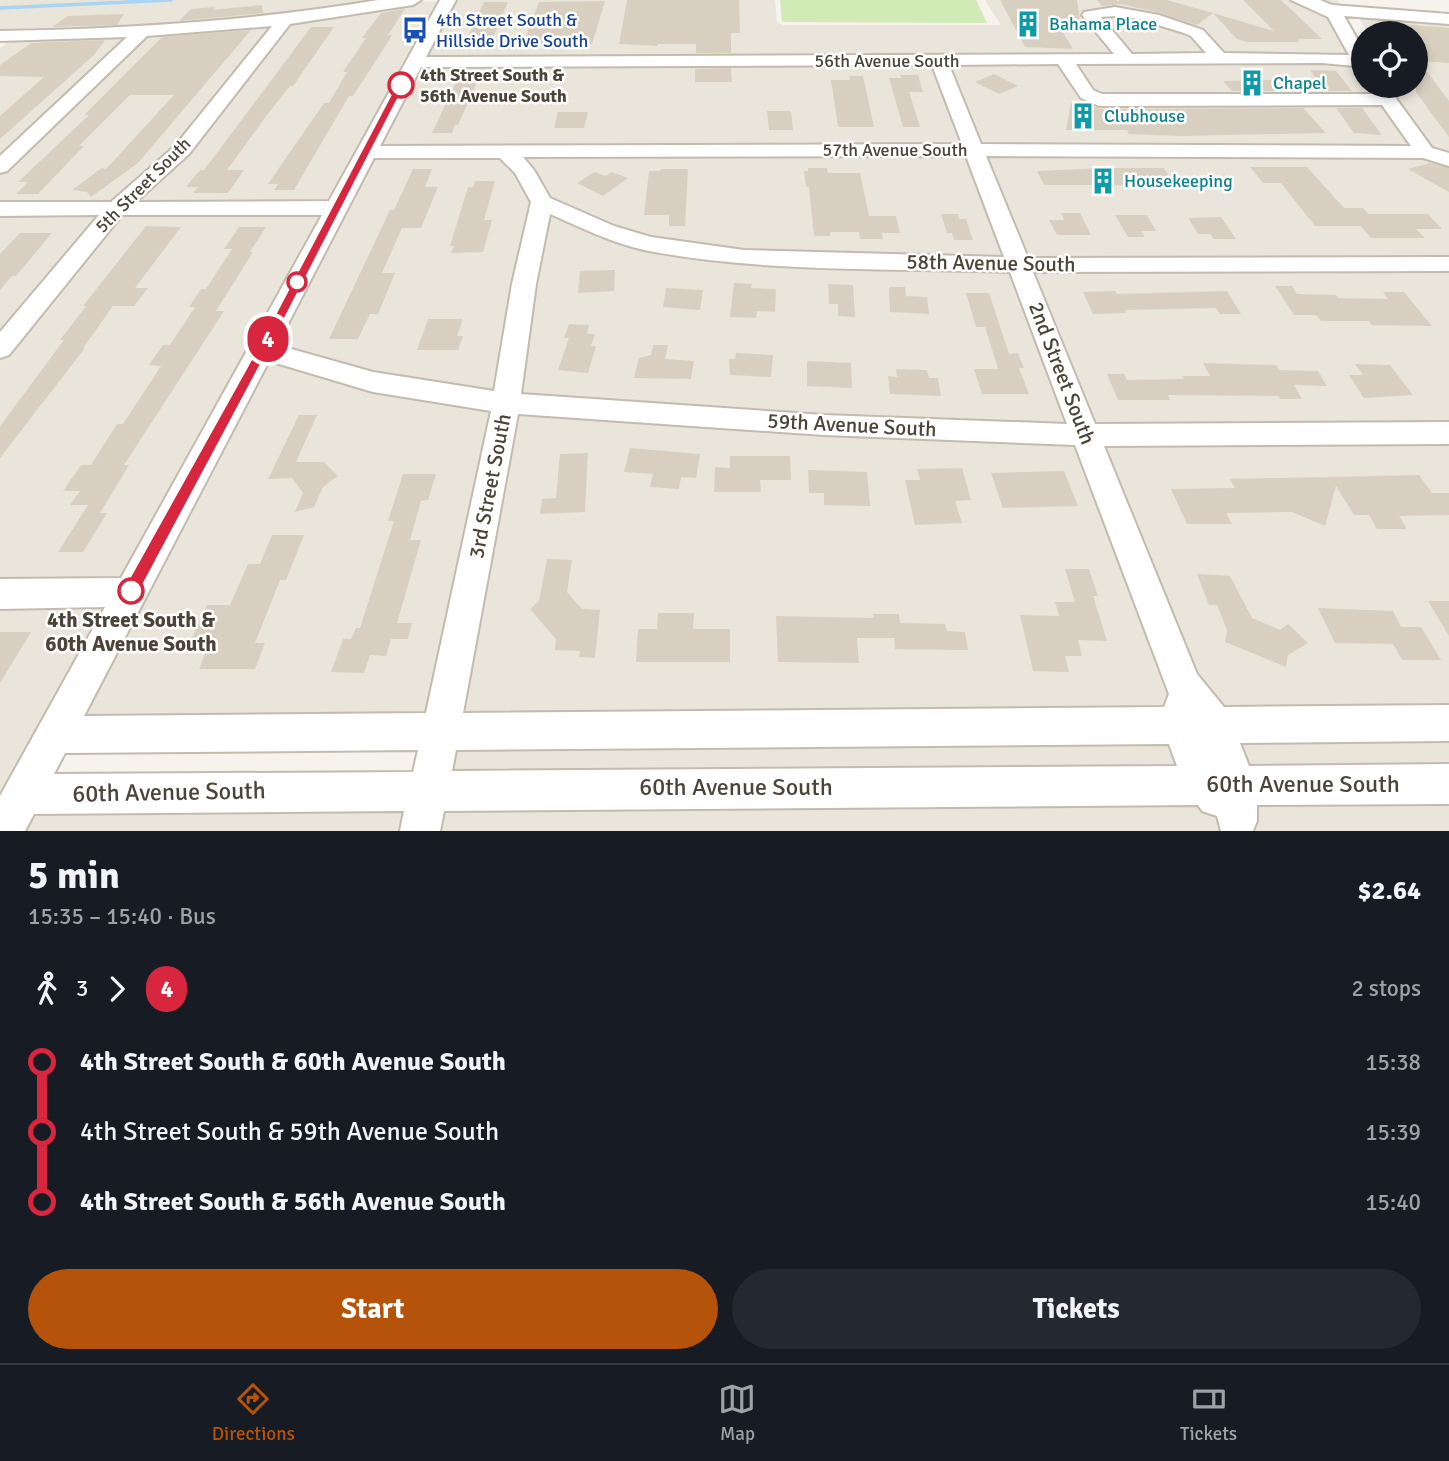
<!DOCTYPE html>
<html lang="en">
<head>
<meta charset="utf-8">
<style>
  :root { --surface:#171b24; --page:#242831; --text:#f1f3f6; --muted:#9ea1a6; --line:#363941; --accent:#b45309 }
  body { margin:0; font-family:Signika,sans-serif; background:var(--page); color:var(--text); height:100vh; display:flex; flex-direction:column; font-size:26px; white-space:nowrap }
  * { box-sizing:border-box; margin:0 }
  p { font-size:23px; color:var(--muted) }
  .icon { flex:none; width:38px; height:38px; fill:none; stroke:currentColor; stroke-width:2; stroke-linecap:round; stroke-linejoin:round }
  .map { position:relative; height:831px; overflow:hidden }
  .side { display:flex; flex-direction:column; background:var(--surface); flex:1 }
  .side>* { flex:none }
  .badge { padding:0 14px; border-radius:23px; font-size:24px; line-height:46px }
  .tools { position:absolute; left:1351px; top:21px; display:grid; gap:14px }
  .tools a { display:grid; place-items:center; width:77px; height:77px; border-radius:50%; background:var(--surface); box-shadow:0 4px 10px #0003; font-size:35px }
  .map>.badge { position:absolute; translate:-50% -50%; box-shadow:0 0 0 4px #fff }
  .legs { display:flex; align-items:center; gap:10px; height:77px; padding:0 28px; font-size:23px }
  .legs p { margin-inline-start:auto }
  .overview { display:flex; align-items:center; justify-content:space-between; height:119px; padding:0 28px }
  h1 { font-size:38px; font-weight:800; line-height:52px }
  .primary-button { display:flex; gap:14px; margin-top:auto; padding:14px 28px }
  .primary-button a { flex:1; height:80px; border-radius:42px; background:var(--accent); color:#fff; font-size:28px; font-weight:800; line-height:80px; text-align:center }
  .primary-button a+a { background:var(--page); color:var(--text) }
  ul { padding:0 28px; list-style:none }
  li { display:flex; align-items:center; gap:24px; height:70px; font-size:26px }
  li i { display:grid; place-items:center; width:10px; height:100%; margin:0 9px; background:currentColor }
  li i::after { content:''; width:18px; height:18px; margin:-9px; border:5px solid; border-radius:50%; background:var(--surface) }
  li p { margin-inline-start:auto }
  li:first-child i { background:linear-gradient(#0000 50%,currentColor 0) }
  li:last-child i { background:linear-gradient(currentColor 50%,#0000 0) }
  .dock { display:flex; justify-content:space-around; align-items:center; height:98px; border-top:2px solid var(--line); background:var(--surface); font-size:19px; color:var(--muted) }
  .dock a { display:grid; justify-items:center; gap:4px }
  .dock .current { color:var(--accent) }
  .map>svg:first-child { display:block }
</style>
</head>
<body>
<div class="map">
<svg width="1449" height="831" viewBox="0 0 1449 831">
  <rect width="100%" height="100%" fill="#f6f3ec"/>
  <path fill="#eae5da" d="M0,0H394L209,24L0,34Z
    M453,0H775L777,22L783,25H1001L985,0H1337L1358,37L1355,58L420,59Z
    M441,1L330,203L130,204L289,22L404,3Z
    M1357,15L1449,23V157L1431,150L1384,86H1416V33H1368Z
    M277,23L175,149L114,204L0,205V174L146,35Z
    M133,35L0,160V48L12,39Z
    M1325,61L1357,64L1363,73V86H1371L1378,96L1100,97L1092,93L1072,63Z
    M1060,63L1080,94L1383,103L1415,147L980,146L947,64Z
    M935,64L966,146L373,148L417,65Z
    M969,154L1011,259L745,252L652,239L610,227L549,199L519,156Z
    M983,154L1426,156L1449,164V258L1027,260Z
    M369,156H501L517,172L534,202L498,393L378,375L274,345Z
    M547,211L645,249L682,257L744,263L1015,271L1073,426L823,417L517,396Z
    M120,213H325L125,581L0,583V361Z
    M0,214H105L0,339Z
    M1449,270V424L1092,426L1031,271Z
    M266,360L495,409L431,719L75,721Z
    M514,411L1079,443L1169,685L1168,710L456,719Z
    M1449,441V709H1216L1197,685L1099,443Z
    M113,604L0,811V605Z
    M1174,738L1186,770L445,773L450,748Z
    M1233,738H1449V768L1245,770Z
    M1449,799V831H1254L1258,827L1252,820V801Z
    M1203,801L1221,822L1225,831H434L439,804Z
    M411,805L405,831H17L28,810Z"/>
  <path fill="#d2eab5" d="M780,0H976L987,23L782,22Z"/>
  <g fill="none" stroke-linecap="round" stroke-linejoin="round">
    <path stroke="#a9d4f2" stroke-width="3.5" d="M0,8L171,0"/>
  </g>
  <path fill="#d8cfc1" d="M627,0H739L740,33H731V53H696V44H658L657,46L619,44Z
    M1000,0H1077L1080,21L1055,19L1073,49L1025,47Z
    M1097,0H1117L1119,2V0H1167L1213,13L1197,25L1160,13L1121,4L1102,6Z
    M1243,0H1281L1322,39H1299L1298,42H1247L1237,39L1213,13L1274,31Z
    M605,1L592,44H523L539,2Z
    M484,2H508L489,47L462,49Z
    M262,5L263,13L179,21L191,9L215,7L213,10Z
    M405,9L388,35H392L379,56L353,96H349L294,190H274L278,184H268L324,103H329L347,72H343L366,38H362L381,13Z
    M124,14L117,25L52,27L68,16Z
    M1403,24L1449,28V63L1419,61L1449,101V137L1416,92V33H1410Z
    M311,27H334L293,86H290L267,115L227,170H244L228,193H193L198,187H186L200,170H204Z
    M251,30L138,163L91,197L87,192L72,190L102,168L106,169L174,95H130L79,146H84L38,194H16L28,182H18L89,115H84L162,37Z
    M105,40L94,55L0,139V116L44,77L0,76V65L31,43Z
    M731,68L732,82H695V69Z
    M1310,70L1336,71L1352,91H1324Z
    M994,74L1018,86L999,94L975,82Z
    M900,75H918L923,92H909L920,127H903L889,78H901Z
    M849,76H863L874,127H838L831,80H850Z
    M457,80H478L458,125H455L452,133H432Z
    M1260,80H1277L1287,91H1232L1223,81Z
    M1071,103L1087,104L1099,109L1303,108L1326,133L1179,136L1129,134L1127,130H1066Z
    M1336,108H1362L1382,135L1354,133Z
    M767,111H791L793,130H769Z
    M558,112H588L584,128H554Z
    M1430,163L1449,168V192L1408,169Z
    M1250,167H1307L1344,208H1363L1368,214H1428L1442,229H1416L1425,238H1371L1361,226H1315L1281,183H1263Z
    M808,168H827L828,173H860L869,216H896L900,233H882L883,239H860L859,232H830V236H814L809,187H806L804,171H808Z
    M1105,168H1164L1175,185H1044L1037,171Z
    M413,169H432L425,187H438L421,228H402L382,273H395L378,314H370L358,339H329L390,210H394Z
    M661,169H688L685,226H669V215H644L649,171H660Z
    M594,172L606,176L612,172L628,178L603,196L577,183Z
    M475,181H495L484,220H492L483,252L451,253L454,246H450L468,187H473Z
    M1061,213H1080L1091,235H1057L1049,220H1064Z
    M941,214H958L959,219H966L973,240H954L952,233H947Z
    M1115,215H1147L1156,231H1141L1145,237H1128Z
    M1221,217L1236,239H1214L1210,234H1198L1188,218Z
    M146,226L181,227L135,288H148L134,306H113L83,348H85L0,458V426L64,340H60L86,306H83Z
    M239,227H266L250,252H253L216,311H224L124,465H129L100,513H107L83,552H58L88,505H70L80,491H63L81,465H91L117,424H123L161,366L149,365L163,345H170L195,307H189L201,289H206L232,249H224Z
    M20,233H52L16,276H12L0,290V254Z
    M615,270L614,291L578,293L580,271Z
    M734,283L752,284L751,288L776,289L775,312L757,311L756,318L730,317Z
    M828,284L853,285L855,317L838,316V304H829Z
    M1275,286H1292L1297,294L1336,295L1339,298L1388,299L1383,292H1404L1432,326L1372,325L1369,321H1321L1316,315H1294Z
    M889,287H905L906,296L927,297L929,314L890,312Z
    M666,288L703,290L700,310L663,307Z
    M1115,291L1117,294L1227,291L1241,314H1220L1216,308L1125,310L1126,313L1093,314L1083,292Z
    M966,293H989L1009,354L1018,353L1024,368H1019L1029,394H982L974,369H998L985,327H976Z
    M428,319H463L457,336H463L458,350H417Z
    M569,324L589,325L587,334H595L591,346H596L588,373L558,370L569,338H564Z
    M653,345H668L665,359L694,361L691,379L634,378L639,358L651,355Z
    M736,353L773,355L771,377L730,375L729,359H735Z
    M807,361L851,363L852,388L807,386Z
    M1203,363L1276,365L1279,370L1318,371L1327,386L1294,385L1302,399H1280L1279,396L1168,395L1170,400H1118L1107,374H1124L1127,380L1184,379L1182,376H1210Z
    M1355,364L1390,365L1413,395L1364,398L1349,375H1363Z
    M896,369L927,370L929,378H938L941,396L890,394L888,376L897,377Z
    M299,415H317L296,462H324L338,476L323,487L314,507L295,512L303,493L292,478L268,479Z
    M630,448L700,454L696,478L681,477L679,489L650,487L653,474L624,472Z
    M588,453L585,512L540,514L542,499L556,498L560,454Z
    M730,456H790L791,480H760L761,492H714L715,467L730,468Z
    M962,468L971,500L955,501L962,523L915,525L905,480H920L917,469Z
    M808,470L867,472L870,506L824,505V493H809Z
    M1064,471L1078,506L1003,508L991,473Z
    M403,474H436L428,500L421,501L410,540H421L397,623H412L408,639H391L386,656L370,655L364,673L331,672L343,639H351L356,628H360L394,521H388Z
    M1419,475L1432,493H1449V515L1399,516L1407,529H1377L1369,515H1354L1336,486L1325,526L1292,512L1226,513L1232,524H1187L1171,489L1235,488L1230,479Z
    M272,535H304L286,580H280L255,643H265L255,669H199L207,649H187L207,605H230L248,564H260Z
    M547,559L572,560L567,592L582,609L600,610L595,658L579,657L580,651L555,650L556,639L530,609L539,601Z
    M1065,569H1089L1098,596H1093L1107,641L1078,640L1082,656H1065L1069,672L1033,671L1020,615L1059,616L1055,602H1075Z
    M1197,574L1230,576L1252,618L1280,630L1288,624L1308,643L1288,655L1286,667L1225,642L1227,630L1217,605H1209Z
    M1428,601H1449V636Z
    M1318,608L1393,611L1401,627H1421L1441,660H1402L1393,644L1335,643Z
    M658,613H694L693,629H730V662H636L638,629H657Z
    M873,614H899L900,623L945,624L947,631L965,632L968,650L895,649L894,638H857L859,663L778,662L776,616L874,618Z
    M0,632H31L0,683Z"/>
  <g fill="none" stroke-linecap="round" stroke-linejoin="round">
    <g stroke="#c2bbae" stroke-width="4">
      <path id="minor" d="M378,0H421L413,5L290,24L189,154L136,202L329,201L440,0H456L426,57L1114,54L1082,15L1084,12L1115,7L1159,15L1203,30L1224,53L1349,55L1328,17L1291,0H1320L1332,5L1449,14V24L1344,16L1363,49V69L1355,66L1322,63L1076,64L1093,90L1102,94H1374L1369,86H1387L1432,148L1449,153V166L1423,158L986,156L1028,258L1449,257V271L1033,272L1095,424L1449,422V444L1104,446L1197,674L1224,707L1449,705V741L1240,743L1249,766L1449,764V804L1257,805V821L1253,831H1221L1217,816L1202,811L1198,805L444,811L440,831H400L404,811L34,814L25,831H0V796L105,607L0,609V579L121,578L322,215H122L9,355L0,358V332L99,215L0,216V202H111L175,146L272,26L147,36L7,171L0,173V156L127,37L0,41V31C127,29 252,21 378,0ZM1115,16L1139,19L1184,33L1191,36L1206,53L1132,54L1101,17ZM1058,64L1081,98L1099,106L1382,105L1411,146L981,144L949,65ZM932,65L962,144L380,146L421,67ZM966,156L1004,257L744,250L651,237L614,226L550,198L534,170L523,157ZM374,158H500L515,173L531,202L512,284L494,391L373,372L277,345ZM550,214C582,228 614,244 649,251C767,273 890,268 1010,272L1067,424L824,415L521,394L536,284ZM269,361L373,392L491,411L426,713L84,716ZM518,414L824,435L1075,445L1169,694L1164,707L463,713ZM1169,744L1177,766L452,771L456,750ZM418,750L413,772L54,774L65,753Z"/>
    </g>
    <use href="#minor" fill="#fff" fill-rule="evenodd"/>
  </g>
  <path fill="#d7263d" stroke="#fff" stroke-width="2" d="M401,82L405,85L268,351L137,596H125L123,591L125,586L256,351L396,85Z"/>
  <defs>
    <g id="building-bare" transform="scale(2.1)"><path d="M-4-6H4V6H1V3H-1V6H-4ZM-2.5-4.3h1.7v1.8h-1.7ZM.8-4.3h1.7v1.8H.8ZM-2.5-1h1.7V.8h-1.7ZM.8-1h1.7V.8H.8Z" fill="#0f9aa8" stroke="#fff" stroke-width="2.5" paint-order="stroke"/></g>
    <g id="bus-bare" transform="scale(2.1)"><path d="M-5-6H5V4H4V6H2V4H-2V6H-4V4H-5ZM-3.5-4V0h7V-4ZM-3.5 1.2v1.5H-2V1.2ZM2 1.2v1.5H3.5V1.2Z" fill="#1a4fb4" stroke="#fff" stroke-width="2.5" paint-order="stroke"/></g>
  </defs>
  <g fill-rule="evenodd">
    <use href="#building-bare" x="1028" y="24"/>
    <use href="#bus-bare" x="415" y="30"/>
    <use href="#building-bare" x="1252" y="83"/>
    <use href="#building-bare" x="1083" y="116"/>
    <use href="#building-bare" x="1103" y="181"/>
  </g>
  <g fill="#fff" stroke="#d7263d" stroke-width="3.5">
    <circle cx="401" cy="85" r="12"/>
    <circle cx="297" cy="282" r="9"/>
    <circle cx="131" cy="591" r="12"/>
  </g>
  <g text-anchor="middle" stroke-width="5" stroke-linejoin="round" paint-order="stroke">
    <g font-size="18" fill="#164399" stroke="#fff" text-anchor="start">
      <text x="436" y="26">4th Street South &amp;<tspan x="436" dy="21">Hillside Drive South</tspan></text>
    </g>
    <g font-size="18" fill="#0d838f" stroke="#fff" text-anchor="start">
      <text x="1049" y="30">Bahama Place</text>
      <text x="1273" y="89">Chapel</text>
      <text x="1104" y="122">Clubhouse</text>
      <text x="1124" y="187">Housekeeping</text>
    </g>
    <g font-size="18" fill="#4b4439" stroke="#fff">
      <text x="887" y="67">56th Avenue South</text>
      <text x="895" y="156">57th Avenue South</text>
      <text transform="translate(143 185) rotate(-45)" y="6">5th Street South</text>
    </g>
    <g font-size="18" font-weight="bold" fill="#4b4439" stroke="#fff" text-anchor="start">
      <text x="420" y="81">4th Street South &amp;<tspan x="420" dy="21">56th Avenue South</tspan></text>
    </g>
    <g font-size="21" fill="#4b4439" stroke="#fff">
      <text transform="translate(991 263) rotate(1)" y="7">58th Avenue South</text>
      <text transform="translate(1062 373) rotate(69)" y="7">2nd Street South</text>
      <text transform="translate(852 425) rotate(3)" y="7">59th Avenue South</text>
      <text transform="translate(490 486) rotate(-79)" y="7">3rd Street South</text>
    </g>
    <g font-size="21" font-weight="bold" fill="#4b4439" stroke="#fff">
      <text x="131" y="627">4th Street South &amp;<tspan x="131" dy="24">60th Avenue South</tspan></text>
    </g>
    <g font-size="24" fill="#4b4439" stroke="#fff">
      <text x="1303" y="792">60th Avenue South</text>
      <text x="736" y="795">60th Avenue South</text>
      <text transform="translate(169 792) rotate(-1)" y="8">60th Avenue South</text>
    </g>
  </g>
</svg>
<div class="tools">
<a><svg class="icon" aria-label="locate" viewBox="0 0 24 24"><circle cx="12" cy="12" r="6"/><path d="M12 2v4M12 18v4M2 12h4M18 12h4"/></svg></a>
</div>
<b class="badge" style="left:268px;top:339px;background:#d7263d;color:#fff">4</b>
</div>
<section class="side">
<div class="overview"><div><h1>5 min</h1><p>15:35 – 15:40 · Bus</p></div><b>$2.64</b></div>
<div class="legs"><svg class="icon" aria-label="walk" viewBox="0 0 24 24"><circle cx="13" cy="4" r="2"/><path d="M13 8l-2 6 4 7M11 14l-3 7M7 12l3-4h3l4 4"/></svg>3<svg class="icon" aria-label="forward" viewBox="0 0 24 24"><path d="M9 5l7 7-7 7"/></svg><b class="badge" style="background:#d7263d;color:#fff">4</b><p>2 stops</p></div>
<ul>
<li><i style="color:#d7263d"></i><b>4th Street South &amp; 60th Avenue South</b><p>15:38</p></li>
<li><i style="color:#d7263d"></i><span>4th Street South &amp; 59th Avenue South</span><p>15:39</p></li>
<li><i style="color:#d7263d"></i><b>4th Street South &amp; 56th Avenue South</b><p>15:40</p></li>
</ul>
<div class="primary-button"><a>Start</a><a>Tickets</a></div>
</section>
<nav class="dock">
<a class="current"><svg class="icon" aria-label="directions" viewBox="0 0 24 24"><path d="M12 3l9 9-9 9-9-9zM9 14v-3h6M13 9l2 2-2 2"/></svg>Directions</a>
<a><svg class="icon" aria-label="map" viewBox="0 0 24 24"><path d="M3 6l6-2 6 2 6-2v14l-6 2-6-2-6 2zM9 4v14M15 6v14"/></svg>Map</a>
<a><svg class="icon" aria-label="tickets" viewBox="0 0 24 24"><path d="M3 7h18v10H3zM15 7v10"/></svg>Tickets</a>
</nav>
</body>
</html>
